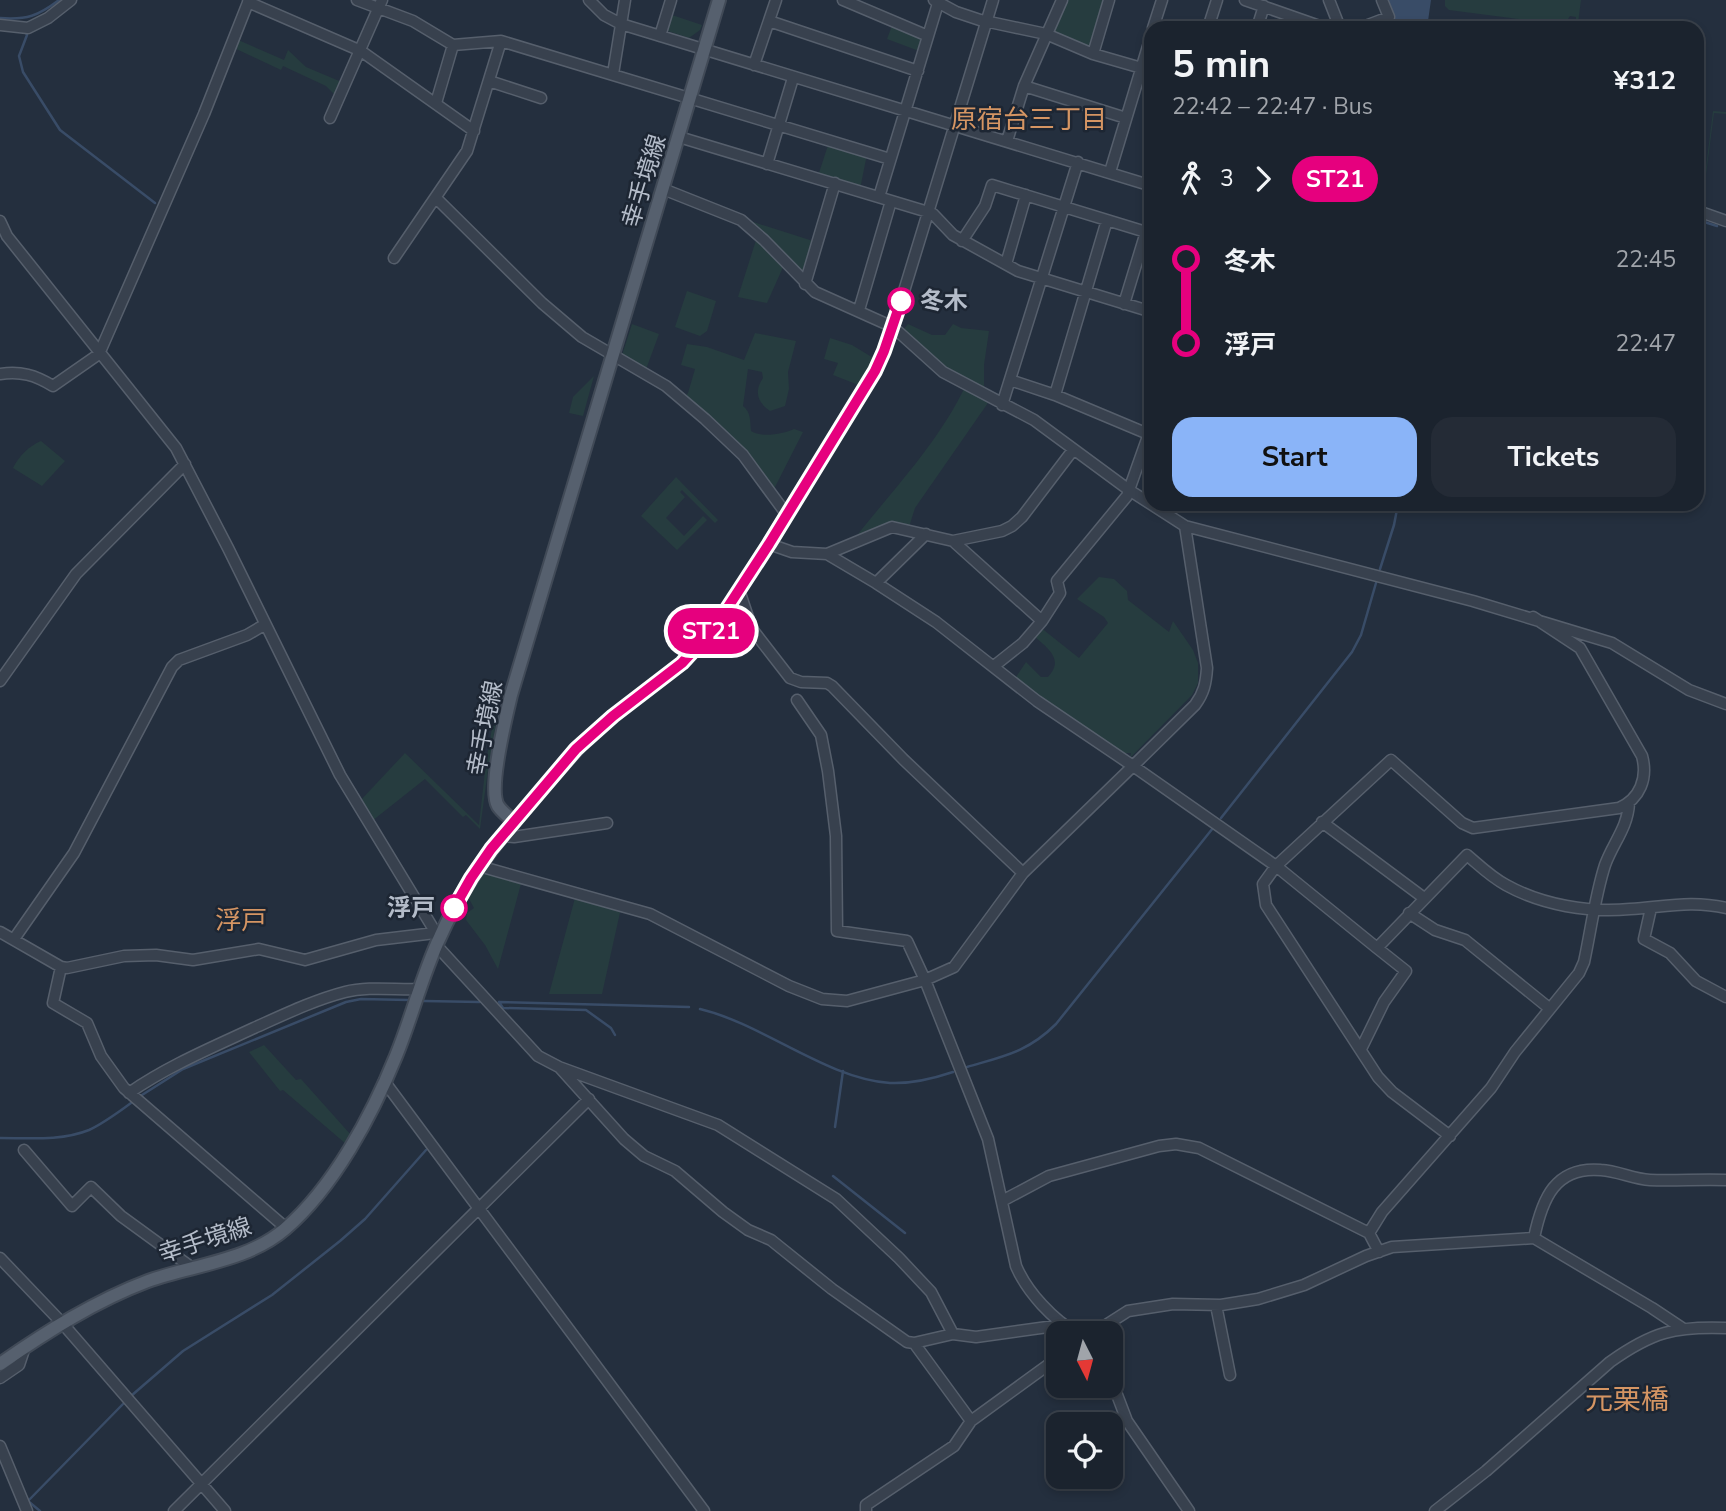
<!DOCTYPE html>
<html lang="en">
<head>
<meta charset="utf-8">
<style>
  :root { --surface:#1b232e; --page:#242b36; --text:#f1f3f6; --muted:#a0a4aa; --line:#39404a; --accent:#8ab4f8 }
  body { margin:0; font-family:"Nunito Sans","Noto Sans JP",sans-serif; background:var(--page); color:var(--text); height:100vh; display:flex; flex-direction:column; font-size:26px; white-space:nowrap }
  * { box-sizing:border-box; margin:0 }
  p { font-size:23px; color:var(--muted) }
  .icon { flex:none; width:38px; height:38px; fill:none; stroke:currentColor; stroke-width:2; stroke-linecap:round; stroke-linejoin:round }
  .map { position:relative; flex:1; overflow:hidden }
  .sheet { position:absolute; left:1144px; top:21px; width:560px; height:490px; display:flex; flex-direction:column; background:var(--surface); border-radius:21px; box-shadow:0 4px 10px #0003,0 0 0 2px var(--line) }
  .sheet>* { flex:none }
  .badge { padding:0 14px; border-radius:23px; font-size:24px; line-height:46px }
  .needle { width:46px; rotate:174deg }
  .controls { position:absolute; left:1046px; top:1321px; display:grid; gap:14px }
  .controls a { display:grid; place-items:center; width:77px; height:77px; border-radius:14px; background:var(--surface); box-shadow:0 4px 10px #0003,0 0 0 2px var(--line); font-size:35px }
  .map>.badge { position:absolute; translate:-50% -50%; box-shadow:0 0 0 4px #fff }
  .legs { display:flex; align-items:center; gap:10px; height:77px; padding:0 28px; font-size:23px }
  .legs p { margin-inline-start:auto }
  .overview { display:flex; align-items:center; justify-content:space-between; height:119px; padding:0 28px }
  h1 { font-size:38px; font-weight:700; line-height:52px }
  .button { display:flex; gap:14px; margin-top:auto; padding:14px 28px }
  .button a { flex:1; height:80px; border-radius:21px; background:var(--accent); color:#111; font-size:28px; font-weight:700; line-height:80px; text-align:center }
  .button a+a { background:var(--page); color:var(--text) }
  ul { padding:0 28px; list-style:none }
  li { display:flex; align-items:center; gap:24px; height:84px; font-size:26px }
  li i { display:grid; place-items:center; width:10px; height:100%; margin:0 9px; background:currentColor }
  li i::after { content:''; width:18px; height:18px; margin:-9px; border:5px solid; border-radius:50%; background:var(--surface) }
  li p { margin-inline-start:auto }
  li:first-child i { background:linear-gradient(#0000 50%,currentColor 0) }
  li:last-child i { background:linear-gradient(currentColor 50%,#0000 0) }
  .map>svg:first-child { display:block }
</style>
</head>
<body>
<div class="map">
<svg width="1726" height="1511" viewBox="0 0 1726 1511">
  <rect width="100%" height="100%" fill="#242f3e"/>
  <path fill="#263c3f" d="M1066,0H1107L1093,46L1086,48L1054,36L1052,31Z
    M1445,0H1581L1578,23H1576V17L1570,16L1564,25L1449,10L1445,6Z
    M669,14L702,25L700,30L689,38L668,31L665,27Z
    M893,23L922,36L923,40L919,51L887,39Z
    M236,39L284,60L288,50L306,67L344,83L337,97L326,86L283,66L281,70L232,47Z
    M1713,111L1726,112V114L1714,113L1702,205L1698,203V176H1705Z
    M829,142L867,154L860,189L818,176Z
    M747,220L813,241L803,274Z
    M757,237L784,265L767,303L738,297Z
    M687,291L716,301L707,331L700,336L675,327Z
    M632,324L659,334L645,372L621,358Z
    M908,324L932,335H945L953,324L961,328L989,331L984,365V388L983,390L945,370L903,330Z
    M755,333L796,341L788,372L789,389L785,406L770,411C757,402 754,391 763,378L762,372L748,369L743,406C751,412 750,421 751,431C761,438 783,434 794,429L803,432L773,491L685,397L688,393L695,369L681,365L687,344L707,347L744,360Z
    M830,338L852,345L875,359L861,386L833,375L838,363L824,359Z
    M594,376L583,416L569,413L573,397Z
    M965,387L990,400L915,508L909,527C890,521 872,532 854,539C892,491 938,443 965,387Z
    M41,441L65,461L42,486L13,468C19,456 29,446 41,441Z
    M676,477L718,520L715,523L682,490L680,492L685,497L666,518L684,536L703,516L707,520L677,550L641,516Z
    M1099,577L1114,579L1127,591L1128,600L1169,632L1173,621L1193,650L1198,663V683L1192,695L1130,758L1131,753H1126L1127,759L1038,699L1009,676L1003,668L1005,660L1013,653L1006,661L1004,668L1016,677L1026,662L1041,677H1048C1064,660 1049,649 1035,637L1040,627L1079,658L1108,623L1104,617L1077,599Z
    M497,700H500L488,770L480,829L466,815L463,817L425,779L372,821L360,801L405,753L479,825L486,762Z
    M483,871L522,880L498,969L485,945L466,920L467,913L474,908L468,897Z
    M575,898L621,908L602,994H549Z
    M264,1045L296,1080L301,1079L351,1135L346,1144L283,1090L280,1091L249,1052Z"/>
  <path fill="#394c67" d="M1387,0H1431L1427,28H1371L1394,19Z"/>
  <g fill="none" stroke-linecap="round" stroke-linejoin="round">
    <path stroke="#394c67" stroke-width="2.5" d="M0,18C27,20 38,16 59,0
      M26,33L27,35L19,56L23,72L60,130L155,203
      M1698,220L1717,226
      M1380,569L1394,525L1398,504
      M1221,818L1352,652L1361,635L1376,583
      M424,1001L480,1002
      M499,1002L689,1007
      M499,1002L503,1008L586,1010L611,1028L615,1035
      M700,1009C763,1024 827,1079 890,1083C912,1084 932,1079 953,1072
      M967,1067C1004,1056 1028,1052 1056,1024L1213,828
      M142,1095L183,1069L346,1002L361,999L409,1000
      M835,1127L843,1071
      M0,1138C29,1138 62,1141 89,1130C104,1123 117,1113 131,1103
      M833,1176L905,1233
      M131,1396L183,1351L272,1295L340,1241L365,1219L426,1150
      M40,1511L28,1501L123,1404"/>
    <g stroke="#565f6c" stroke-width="13">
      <path id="minor" d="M357,0L413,21L453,45L501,41L890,159
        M589,0L604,15L621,24L1152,186
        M843,0L928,36
        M934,0L956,12L980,20L1046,34L1093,54L1152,71
        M1245,0L1325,28
        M1329,0L1340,28
        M248,2L361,51L474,131
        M769,21L918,71
        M0,25L28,28L48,18L71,0
        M1153,28L1162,0
        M1208,28L1217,0
        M1257,28L1264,6
        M1360,28L1389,17L1382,0
        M660,36L671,0
        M1093,54L1109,0
        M754,65L776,0
        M613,74L625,0
        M489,81L541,98
        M1024,86L1126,118
        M436,103L453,45
        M330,118L382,0
        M679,137L928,212L933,214L953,235L1018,271L1152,312
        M1007,141L1024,86L1062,0
        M767,164L793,78
        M1110,172L1152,33
        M663,189L741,220L764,240L815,292L893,327L943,372L1034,420L1129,490L1152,425
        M879,197L939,0
        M436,198L542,303L582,337L666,386L705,419L743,455L787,515
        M1698,211L1726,221
        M0,221L7,236L176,448L228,548L340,775L439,938
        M962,241L985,206L992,185L1146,232L1152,214
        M394,258L467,151L501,41
        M1006,264L1026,195
        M805,284L835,183
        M1124,304L1146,232
        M859,310L891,201
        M0,374C21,371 35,375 53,386L99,354L204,114L249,0
        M1010,380L1055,395L1148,434
        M1055,395L1107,220
        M1002,405L1078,162
        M953,541L1042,621L1023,643L994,666
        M769,544L792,552L827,554L876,583L936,622L1037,701L1133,766L1195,705C1204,693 1206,683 1207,668L1185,526
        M827,554L892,527L953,541L1002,531L1012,526L1022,517L1073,450
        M876,583L926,534
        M739,590L752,629L790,678L801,682L827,683L832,686L903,759L1023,873
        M1042,621L1060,593L1057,581L1127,496L1129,490L1185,526L1473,601L1612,643L1689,690L1726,704
        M0,681L76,574L185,464
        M797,700L821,735L828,771L836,836L837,931L907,941L925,980L988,1139L1016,1266C1027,1292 1053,1320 1078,1334
        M514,822L594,732L682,663L715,627L850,413L875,371L893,327L993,0
        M1322,822L1424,898
        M502,836L514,837L607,823
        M479,866L650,914L789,986L822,999L847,1001L925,980L954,967L1023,873L1133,766L1276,866L1377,948L1467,855C1480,866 1491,877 1506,885C1542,905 1589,913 1630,909C1664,907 1692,900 1726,908
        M1651,908L1644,939L1670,953L1696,981L1726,997
        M1409,913L1435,930L1465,940L1549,1008
        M0,932L61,967L67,968L124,956L156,955L193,960L259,949L305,960L376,940L435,933
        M14,939L74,853L172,667L179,660L247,635L264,625
        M436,945L538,1056L559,1067L718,1125L836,1199L899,1258L931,1292L953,1334L976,1337L1062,1325
        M61,967L53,1003L87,1023L101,1056L124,1088L286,1228
        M1361,1049L1384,1002L1406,971L1377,948
        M560,1068L624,1139L644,1156L675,1171L723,1212L748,1230L771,1240L832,1289L907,1342L914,1343L953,1334
        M384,1081L704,1511
        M129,1093C168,1066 211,1048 254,1028C283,1015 314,1000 345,992C368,986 396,990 420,989
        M1450,1136L1392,1092L1378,1077L1266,905L1263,884L1276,866L1391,760L1462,823L1473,828L1619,808C1640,799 1648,778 1642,756L1580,648L1533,617
        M24,1150L72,1206L91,1187L121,1216L191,1267
        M1002,1201L1049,1176L1159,1146L1176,1144L1199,1148L1369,1233
        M1534,1238C1542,1199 1555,1166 1601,1170C1618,1171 1633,1179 1650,1180C1675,1181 1701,1179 1726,1180
        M1379,1252L1369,1233L1382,1212L1491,1088L1515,1052L1579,973L1584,962C1591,930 1595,896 1605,865C1613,843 1628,827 1629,803
        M0,1258L63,1324L225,1511
        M1216,1305L1230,1375
        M1092,1334L1128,1311L1173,1304L1221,1305L1258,1299L1304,1285L1366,1256L1392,1247L1534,1238L1652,1308L1682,1328
        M914,1343L971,1421
        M0,1378L19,1365L25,1347
        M1111,1379L1127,1421L1189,1511
        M0,1446L27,1511
        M174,1511L589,1099
        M866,1511V1505L954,1446L971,1421L1059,1357
        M1435,1511L1486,1471L1610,1362C1652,1332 1675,1326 1726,1328"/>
    </g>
    <g stroke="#414a57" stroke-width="16">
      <path id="major" d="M0,1364C46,1332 95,1301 148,1281C193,1265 248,1261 285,1229C334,1187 372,1115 396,1056C412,1017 422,975 440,937C459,894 484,857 514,822C509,817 502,812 498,806C488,789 506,716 511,695L719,0"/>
    </g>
    <use href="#minor" stroke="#38414e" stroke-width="10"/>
    <use href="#major" stroke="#56606e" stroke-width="12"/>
  </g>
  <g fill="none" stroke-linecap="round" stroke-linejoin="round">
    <g stroke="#fff" stroke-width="16">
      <path id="line-1" d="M454,908L471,878L491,849L576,749L613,716L682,663L715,627L769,544L875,371L884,351L901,301"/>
    </g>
    <use href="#line-1" stroke="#e6007e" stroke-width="10"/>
  </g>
  <g fill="#fff" stroke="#e6007e" stroke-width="3.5">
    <circle cx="901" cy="301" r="12"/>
    <circle cx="454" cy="908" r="12"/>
  </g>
  <g text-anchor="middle" stroke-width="5" stroke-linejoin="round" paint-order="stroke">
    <g font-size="24" fill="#b4bcc9" stroke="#1d2633">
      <text transform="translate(644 181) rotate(-73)" y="8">幸手境線</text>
      <text transform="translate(485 728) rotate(-79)" y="8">幸手境線</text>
      <text transform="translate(205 1240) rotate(-18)" y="8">幸手境線</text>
    </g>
    <g font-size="24" font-weight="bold" fill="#b4bcc9" stroke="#1d2633" text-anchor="start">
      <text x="920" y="309">冬木</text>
      <text x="435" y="916" text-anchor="end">浮戸</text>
    </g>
    <g font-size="26" fill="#d59563" stroke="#1d2633">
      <text x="1029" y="128">原宿台三丁目</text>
      <text x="241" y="929">浮戸</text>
    </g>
    <g font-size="28" fill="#d59563" stroke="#1d2633">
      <text x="1627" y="1409">元栗橋</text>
    </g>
  </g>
</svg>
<div class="controls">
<a><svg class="needle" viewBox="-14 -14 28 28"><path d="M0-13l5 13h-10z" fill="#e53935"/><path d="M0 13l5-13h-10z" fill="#a0a4aa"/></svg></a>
<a><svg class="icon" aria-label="locate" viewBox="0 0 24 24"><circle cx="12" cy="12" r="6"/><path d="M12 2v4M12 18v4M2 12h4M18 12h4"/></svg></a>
</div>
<b class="badge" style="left:711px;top:631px;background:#e6007e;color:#fff">ST21</b>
<section class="sheet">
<div class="overview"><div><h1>5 min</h1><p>22:42 – 22:47 · Bus</p></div><b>¥312</b></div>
<div class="legs"><svg class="icon" aria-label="walk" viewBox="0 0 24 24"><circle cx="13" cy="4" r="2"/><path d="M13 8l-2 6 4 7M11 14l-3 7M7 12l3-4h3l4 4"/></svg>3<svg class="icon" aria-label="forward" viewBox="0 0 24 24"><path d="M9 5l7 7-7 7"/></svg><b class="badge" style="background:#e6007e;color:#fff">ST21</b></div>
<ul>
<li><i style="color:#e6007e"></i><b>冬木</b><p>22:45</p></li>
<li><i style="color:#e6007e"></i><b>浮戸</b><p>22:47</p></li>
</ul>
<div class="button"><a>Start</a><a>Tickets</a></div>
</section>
</div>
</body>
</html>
